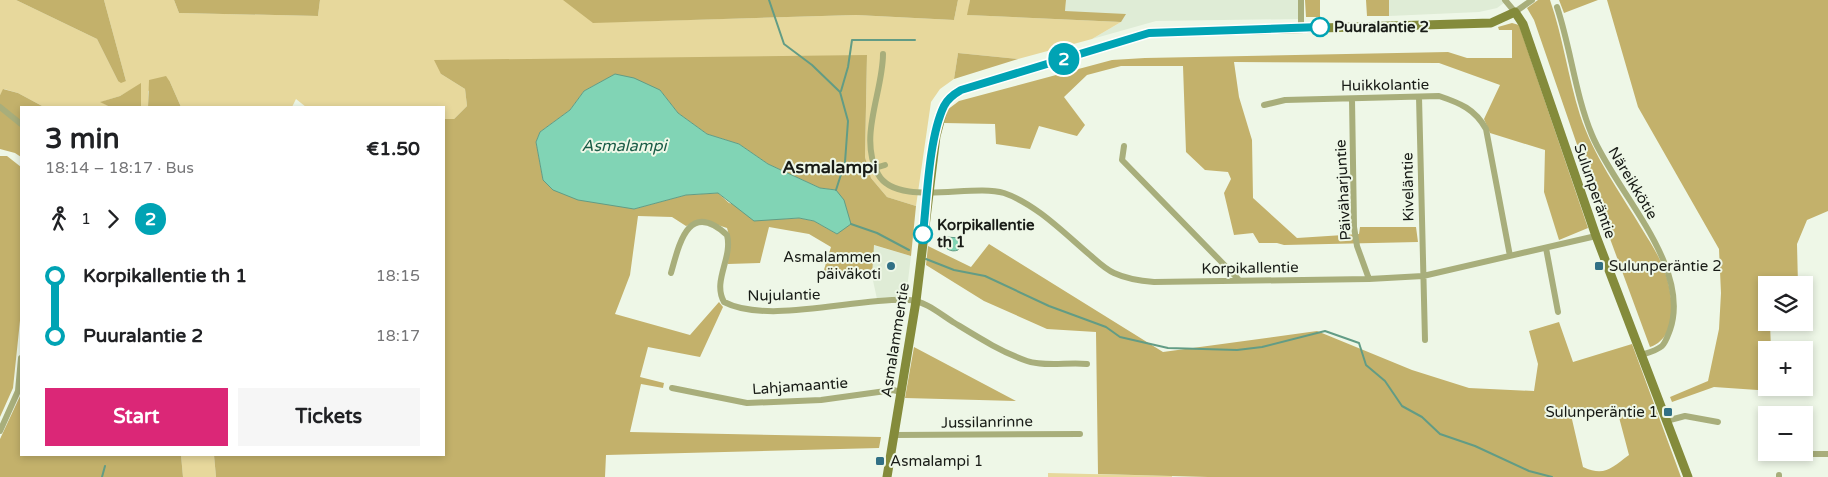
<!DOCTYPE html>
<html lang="en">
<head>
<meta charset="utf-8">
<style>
  :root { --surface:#fff; --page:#f6f6f6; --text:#202124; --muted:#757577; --accent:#db2777 }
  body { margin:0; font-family:"Varela Round",sans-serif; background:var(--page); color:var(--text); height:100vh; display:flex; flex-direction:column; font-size:19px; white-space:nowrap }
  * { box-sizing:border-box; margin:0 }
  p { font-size:16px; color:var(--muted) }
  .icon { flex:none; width:28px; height:28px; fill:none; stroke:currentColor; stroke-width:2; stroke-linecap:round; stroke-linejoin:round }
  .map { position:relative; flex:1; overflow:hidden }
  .panel { position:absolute; left:20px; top:106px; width:425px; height:350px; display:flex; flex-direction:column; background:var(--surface); border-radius:0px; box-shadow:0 2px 8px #0003 }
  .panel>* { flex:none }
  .badge { padding:0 10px; border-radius:16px; font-size:18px; line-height:32px }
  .fabs { position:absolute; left:1758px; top:276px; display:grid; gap:10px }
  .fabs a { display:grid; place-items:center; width:55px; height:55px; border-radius:0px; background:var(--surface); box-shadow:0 2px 8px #0003; font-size:25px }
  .map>.badge { position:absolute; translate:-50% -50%; box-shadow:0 0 0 2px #fff }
  .legs { display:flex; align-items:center; gap:8px; height:55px; padding:0 25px; font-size:16px }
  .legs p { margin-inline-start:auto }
  .head { display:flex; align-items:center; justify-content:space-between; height:85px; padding:0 25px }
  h1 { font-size:28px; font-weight:800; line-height:38px }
  .button { display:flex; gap:10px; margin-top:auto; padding:10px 25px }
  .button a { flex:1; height:58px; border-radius:0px; background:var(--accent); color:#fff; font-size:20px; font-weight:800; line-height:58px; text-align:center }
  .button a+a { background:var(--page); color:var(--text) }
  ul { padding:0 25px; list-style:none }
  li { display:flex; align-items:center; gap:18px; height:60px; font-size:19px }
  li i { display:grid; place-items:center; width:8px; height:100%; margin:0 6px; background:currentColor }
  li i::after { content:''; width:12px; height:12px; margin:-6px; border:4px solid; border-radius:50%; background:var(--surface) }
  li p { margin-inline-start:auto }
  li:first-child i { background:linear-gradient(#0000 50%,currentColor 0) }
  li:last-child i { background:linear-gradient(currentColor 50%,#0000 0) }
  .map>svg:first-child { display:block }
</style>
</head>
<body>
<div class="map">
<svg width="1828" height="477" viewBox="0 0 1828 477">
  <rect width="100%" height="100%" fill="#eef7e7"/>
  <path fill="#dfecd6" d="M1066,0H1298V19L1156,21L1092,39L1121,22L1065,11Z
    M1389,0H1508L1497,8L1479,12L1389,16Z
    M873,245L911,256L906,297L877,299L872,276Z"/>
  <path fill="#e7d89c" d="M0,0H16L97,39L118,81H126L104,0H174L179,13L318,16L320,0H600L616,22L856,15L954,20L958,0H970L968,15L1121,22L1092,39L1018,59L958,53L954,79L940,89L931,102L916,206L887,197L871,178L865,157L867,55L660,90L441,74L465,89L467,106L454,119H444V108L306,107L296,99L292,107H181L170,82L148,91V107H141V84L120,96L101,102L110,107H44L18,93L4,89L0,95Z
    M181,455H214L216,477H183Z
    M1048,473L1172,476V477H1048Z"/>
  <path fill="#c3b16b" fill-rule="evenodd" d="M16,0H104L126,81L121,83L118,81L97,39Z
    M174,0H320L318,16L179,13Z
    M563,0H958L954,20L856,15L593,23Z
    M970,0H1066L1065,11L1126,14L1121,22L967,15Z
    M1305,0H1320V17H1306Z
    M1366,0H1389V16H1367Z
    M1538,0H1550C1563,37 1568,77 1580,115C1593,155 1620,192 1642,229C1650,242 1660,257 1665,272C1673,295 1679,337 1650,347L1602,217L1534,20L1527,8Z
    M1559,0H1598L1564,13Z
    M1607,0H1828V211L1807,220L1797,244L1798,285H1766V322L1770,323L1771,350H1766V388H1772V391L1714,387L1672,402L1670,397L1708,381L1719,329L1721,293L1719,249L1638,107Z
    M1512,23L1519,25L1588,228L1559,240L1544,192L1545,150L1490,133L1484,119L1500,85L1439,63L1234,62L1239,97L1252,140L1253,198L1297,238L1359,234L1360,227H1416L1418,242L1284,245L1277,243H1259L1253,233L1234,235L1224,193L1231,179L1228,172L1205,170L1186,152L1183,66H1121L1087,75L1064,97L1085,125L1077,136L1039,126L1030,149L996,144L995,124L944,123L947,110L959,101L1112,60L1145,58L1448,52L1467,58H1512V30H1499L1498,27Z
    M958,53L1018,59L954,79Z
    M867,55L865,157L871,178L887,197L916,206L911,256L874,245L872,276L823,273L831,247L809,234L769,227L760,263L728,264L729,235L727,228L702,220L686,226L672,217L638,216L630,275L615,314L690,335L719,302L723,307L700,357L648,347L640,377L664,383L663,388L641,384L630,432L881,437L879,448L606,455L605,477H216L214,455H444V119H454L467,106L465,89L441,74L434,60ZM615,74L660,90L678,113L707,134L739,144L768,164L820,188L836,190L837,234L814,221L799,218L784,219L729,203L718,193L686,195L634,209L543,180L536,142L540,132L570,110L584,91Z
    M166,76L170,82L181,107H148L149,80Z
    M141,83V107H110L100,102L120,96Z
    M3,89L18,93L44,107L21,108V157L15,153L0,149V95Z
    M0,156H7L21,167V311L13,388L0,417Z
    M989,244L1163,352L1317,331L1412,370L1469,388L1534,391L1538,364L1529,331L1559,322L1573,362L1632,344L1681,477H1208L1098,474L1096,332L1047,329L984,301L926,265L928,246L971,267ZM1616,406L1629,455C1611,468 1605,477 1583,467L1571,415Z
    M914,347L1016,401L905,398Z
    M21,394V455H181L183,477H0V439Z"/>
  <path fill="#81d4b5" stroke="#629c85" d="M615,74L634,78L660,90L678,113L707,134L739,144L768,164L820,188L836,190L844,200L851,224L837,234L814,221L799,218L754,221L718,193L686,195L634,209L578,200L553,190L543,180L536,142L540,132L570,110L584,91Z
    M946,237L960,238L961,244L958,250C951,253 944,248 942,242Z"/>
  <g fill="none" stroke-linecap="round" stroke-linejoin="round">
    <path stroke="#629c85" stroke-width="2" d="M769,0L784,44L812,65L840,92L848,121L845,162L836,190
      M841,91L848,67L852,40H915
      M851,224L877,233L909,250
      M926,259L954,270L985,276L1049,306L1106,327L1120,337L1168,348L1237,350L1262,347L1325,331L1359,343L1366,365L1385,381L1402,406L1422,417L1440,434L1475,446L1529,471L1552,477
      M102,477L105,466"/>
    <path stroke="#a8ae7b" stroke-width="6" d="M1301,0V28
      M1505,0L1515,12L1532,0
      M1557,7C1571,49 1575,94 1592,135C1615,191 1692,266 1670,330C1668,335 1666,342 1662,346C1656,351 1647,353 1641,355
      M883,54C883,92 858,137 878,174C896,208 972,183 1004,193C1036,204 1064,233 1090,255C1097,261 1105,269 1114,273C1127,279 1140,281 1154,282L1369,279L1423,276L1596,236
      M1419,97L1425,340
      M1352,99L1354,227L1357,246L1369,279
      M1264,105L1285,100L1439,96C1460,103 1475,109 1486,129L1510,256
      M0,107L21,124
      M1124,146L1122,160L1239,280
      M875,168L885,165
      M1546,248L1558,312
      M671,273C679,245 688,199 727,235C733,258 712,281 724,302C768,325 859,297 909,300C925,301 939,313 953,322C976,336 1001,352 1027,361C1045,367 1068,362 1087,364
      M672,388L747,403L821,400L893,390L901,392
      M1666,421L1685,416L1718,422
      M0,431L18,391L21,358
      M894,435L1080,434
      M1781,454H1828
      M1779,475V477"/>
    <path stroke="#848b3b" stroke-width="9" d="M887,477L916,301L936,136L944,106L948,100L961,90L1149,33L1491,23L1515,12L1523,24L1596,236L1688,477"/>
  </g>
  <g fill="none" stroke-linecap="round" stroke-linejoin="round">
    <g stroke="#fff" stroke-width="11">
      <path id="line-1" d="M923,234C927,198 929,137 944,106C948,98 954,94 961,90L1149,33L1320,27"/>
    </g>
    <use href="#line-1" stroke="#00a3b4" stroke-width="8"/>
  </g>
  <g fill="#fff" stroke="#00a3b4" stroke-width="2.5">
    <circle cx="1320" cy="27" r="9"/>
    <circle cx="923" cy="234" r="9"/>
  </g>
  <g fill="#317085" stroke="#eef7e7" stroke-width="2">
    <circle cx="891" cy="266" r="5"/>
    <rect x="1594" y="261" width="10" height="10" rx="2.5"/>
    <rect x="1663" y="407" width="10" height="10" rx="2.5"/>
    <rect x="875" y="456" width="10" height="10" rx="2.5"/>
  </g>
  <g text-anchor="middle" stroke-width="4" stroke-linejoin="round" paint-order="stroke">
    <g font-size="15" font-weight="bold" fill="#181b16" stroke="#eef7e7" text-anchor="start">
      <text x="1334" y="32">Puuralantie 2</text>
      <text x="937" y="230">Korpikallentie<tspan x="937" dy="17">th 1</tspan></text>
    </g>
    <g font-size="15" fill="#181b16" stroke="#eef7e7">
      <text transform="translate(1385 85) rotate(-1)" y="5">Huikkolantie</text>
      <text transform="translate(1633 183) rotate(59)" y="5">Näreikkötie</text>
      <text transform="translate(1408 187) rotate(-91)" y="5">Kiveläntie</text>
      <text transform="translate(1343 190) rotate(-93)" y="5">Päiväharjuntie</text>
      <text transform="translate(1595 191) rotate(71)" y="5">Sulunperäntie</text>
      <text transform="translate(1250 268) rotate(-1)" y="5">Korpikallentie</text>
      <text transform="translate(784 295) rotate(-1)" y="5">Nujulantie</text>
      <text transform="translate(895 340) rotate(-81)" y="5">Asmalammentie</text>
      <text transform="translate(800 386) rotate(-4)" y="5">Lahjamaantie</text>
      <text transform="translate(987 422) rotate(-1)" y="5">Jussilanrinne</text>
    </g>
    <g font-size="15" fill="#181b16" stroke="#eef7e7" text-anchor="end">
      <text x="881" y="262">Asmalammen<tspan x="881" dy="17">päiväkoti</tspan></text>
      <text x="1609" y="271" text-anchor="start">Sulunperäntie 2</text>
      <text x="1658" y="417">Sulunperäntie 1</text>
      <text x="890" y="466" text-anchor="start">Asmalampi 1</text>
    </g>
    <g font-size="16" font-style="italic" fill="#1a5c47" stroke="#eef7e7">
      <text x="624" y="151">Asmalampi</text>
    </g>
    <g font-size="18" font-weight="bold" fill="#181b16" stroke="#eef7e7">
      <text x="830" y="173">Asmalampi</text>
    </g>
  </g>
</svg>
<div class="fabs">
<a><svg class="icon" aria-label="layers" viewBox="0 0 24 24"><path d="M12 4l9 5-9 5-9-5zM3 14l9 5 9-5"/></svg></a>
<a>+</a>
<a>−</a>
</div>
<b class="badge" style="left:1064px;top:59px;background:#00a3b4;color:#fff">2</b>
<section class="panel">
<div class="head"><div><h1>3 min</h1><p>18:14 – 18:17 · Bus</p></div><b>€1.50</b></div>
<div class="legs"><svg class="icon" aria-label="walk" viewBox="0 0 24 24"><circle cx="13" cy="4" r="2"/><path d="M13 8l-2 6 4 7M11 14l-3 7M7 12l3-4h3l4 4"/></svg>1<svg class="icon" aria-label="forward" viewBox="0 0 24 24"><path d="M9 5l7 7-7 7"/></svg><b class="badge" style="background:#00a3b4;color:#fff">2</b></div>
<ul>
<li><i style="color:#00a3b4"></i><b>Korpikallentie th 1</b><p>18:15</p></li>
<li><i style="color:#00a3b4"></i><b>Puuralantie 2</b><p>18:17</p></li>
</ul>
<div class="button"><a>Start</a><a>Tickets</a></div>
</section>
</div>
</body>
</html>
